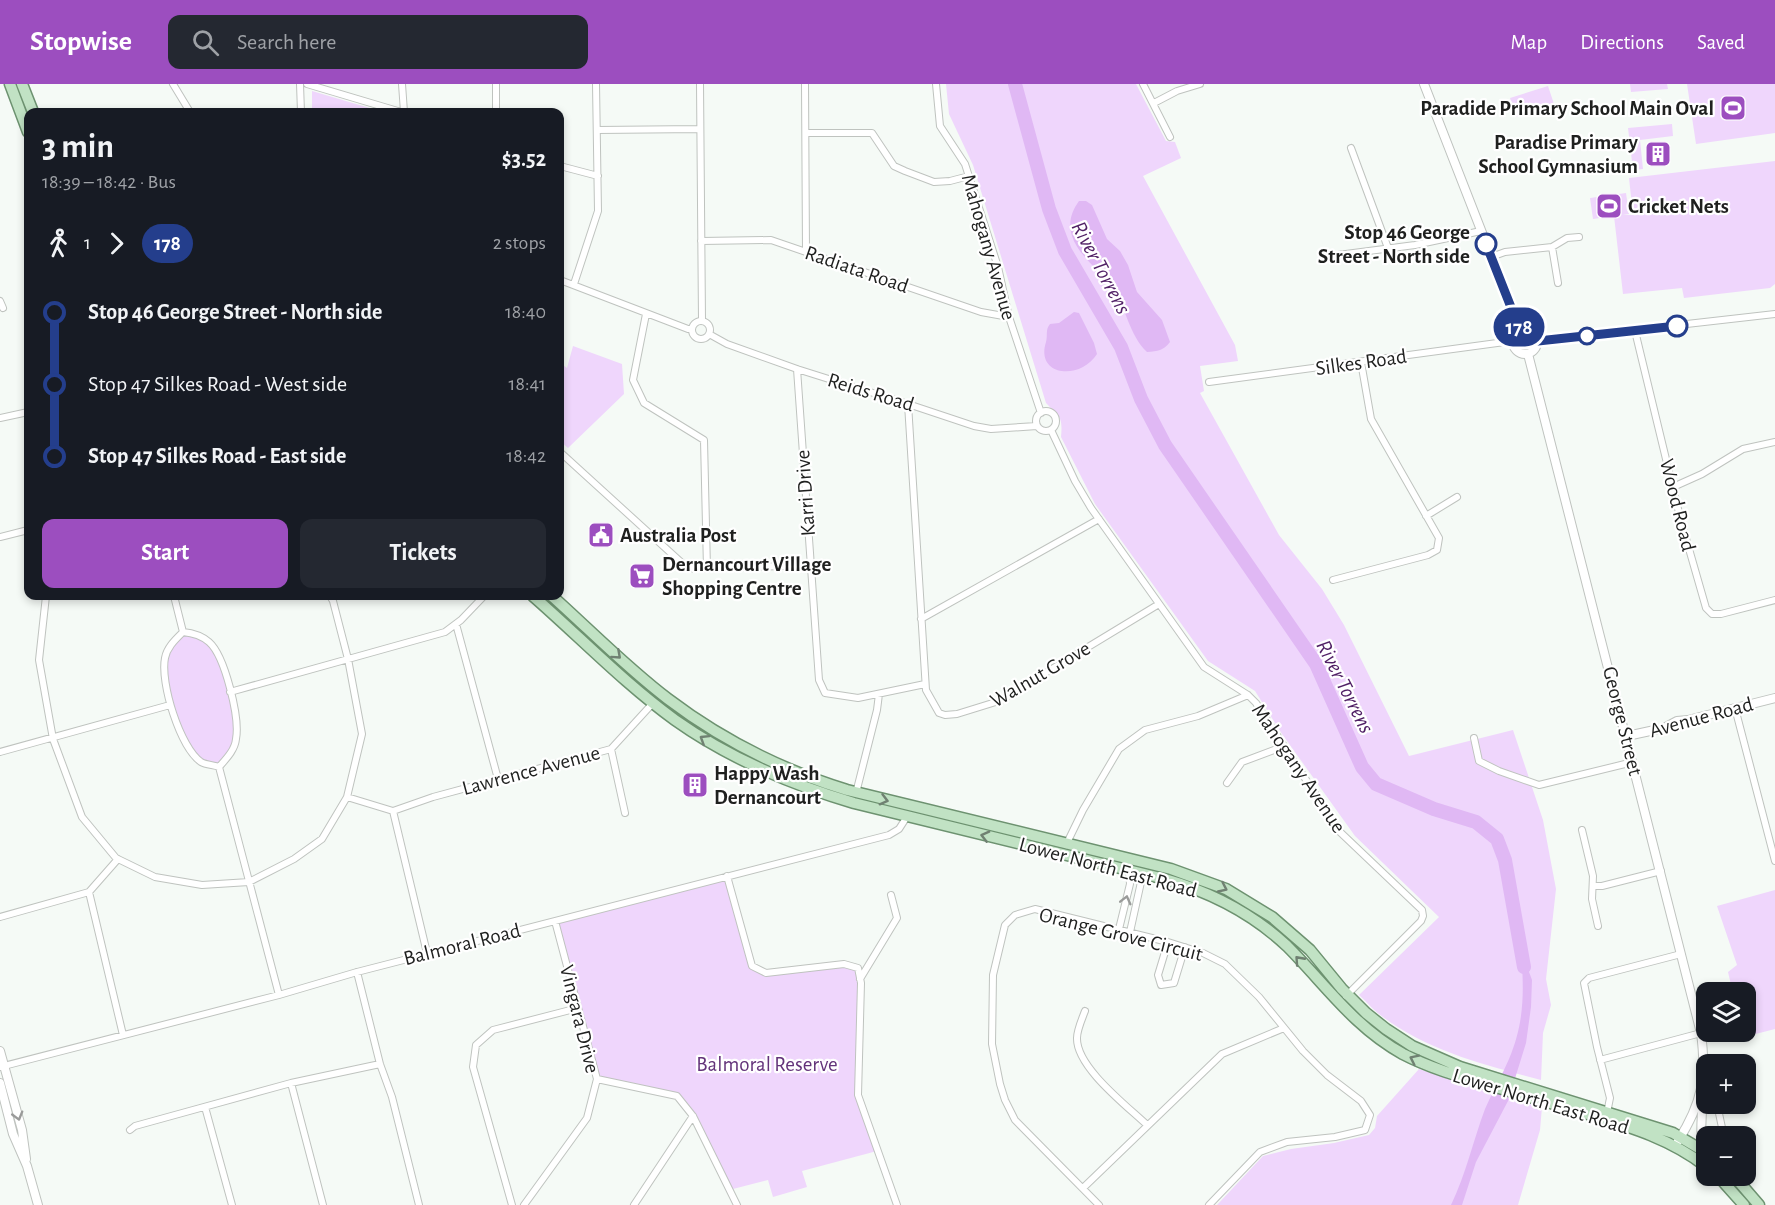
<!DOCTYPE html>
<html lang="en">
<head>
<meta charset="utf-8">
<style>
  :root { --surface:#171b24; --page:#242831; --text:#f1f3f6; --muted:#9ea1a6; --accent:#9c4ebf }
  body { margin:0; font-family:"Alegreya Sans",sans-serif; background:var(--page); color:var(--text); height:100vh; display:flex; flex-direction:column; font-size:22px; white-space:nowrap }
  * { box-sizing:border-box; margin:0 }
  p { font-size:20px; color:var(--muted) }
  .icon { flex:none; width:33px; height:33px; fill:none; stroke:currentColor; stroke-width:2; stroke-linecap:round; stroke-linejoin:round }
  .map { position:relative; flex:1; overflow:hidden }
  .drawer { position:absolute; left:24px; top:24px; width:540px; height:492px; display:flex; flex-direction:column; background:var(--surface); border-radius:12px; box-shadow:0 3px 9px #0003 }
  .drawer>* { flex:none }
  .badge { padding:0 12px; border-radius:20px; font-size:21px; line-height:39px }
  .buttons { position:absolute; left:1696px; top:898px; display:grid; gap:12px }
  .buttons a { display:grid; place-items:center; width:60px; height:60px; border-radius:12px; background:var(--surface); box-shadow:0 3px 9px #0003; font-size:30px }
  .map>.badge { position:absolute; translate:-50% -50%; box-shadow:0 0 0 3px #fff }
  .legs { display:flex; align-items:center; gap:9px; height:66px; padding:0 18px; font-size:20px }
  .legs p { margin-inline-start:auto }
  .summary { display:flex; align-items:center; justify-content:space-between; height:102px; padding:0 18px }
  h1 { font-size:33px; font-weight:600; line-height:45px }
  .primary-button { display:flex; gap:12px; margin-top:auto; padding:12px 18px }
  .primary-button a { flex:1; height:69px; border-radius:12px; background:var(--accent); color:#fff; font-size:24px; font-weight:600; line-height:69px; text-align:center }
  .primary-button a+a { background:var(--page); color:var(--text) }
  ul { padding:0 18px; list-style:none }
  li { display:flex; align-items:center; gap:21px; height:72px; font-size:22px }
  li i { display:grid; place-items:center; width:9px; height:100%; margin:0 8px; background:currentColor }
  li i::after { content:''; width:15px; height:15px; margin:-8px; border:4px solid; border-radius:50%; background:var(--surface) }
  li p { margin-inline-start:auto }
  li:first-child i { background:linear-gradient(#0000 50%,currentColor 0) }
  li:last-child i { background:linear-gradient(currentColor 50%,#0000 0) }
  header { display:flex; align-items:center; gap:36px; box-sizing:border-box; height:84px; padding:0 30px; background:var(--accent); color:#fff }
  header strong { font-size:28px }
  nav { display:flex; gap:33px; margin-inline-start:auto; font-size:21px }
  .search { width:420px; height:54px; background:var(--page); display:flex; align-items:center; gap:15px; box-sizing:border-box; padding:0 21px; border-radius:12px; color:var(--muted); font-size:22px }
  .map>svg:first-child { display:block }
</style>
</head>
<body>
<header>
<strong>Stopwise</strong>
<div class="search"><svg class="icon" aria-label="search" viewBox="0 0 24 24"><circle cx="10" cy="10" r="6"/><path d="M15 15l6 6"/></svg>Search here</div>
<nav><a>Map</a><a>Directions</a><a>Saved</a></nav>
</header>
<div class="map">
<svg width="1775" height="1121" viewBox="0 0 1775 1121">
  <rect width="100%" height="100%" fill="#f5faf6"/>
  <path fill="#efd6fc" d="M946,0H1136L1166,57L1175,58L1181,74L1143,92L1235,261L1238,277L1200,282L1204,307L1200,309L1279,451L1322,505L1344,541L1409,672L1513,646L1543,736L1556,805L1546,895L1551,921L1543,949L1541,996C1486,981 1430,968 1383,933C1374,927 1367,918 1359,911L1439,833L1355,752L1282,650L1255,607L1208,577L1095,420L1061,353C1063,331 1059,333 1046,319L973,81L949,30Z
    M1630,0H1667L1668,5L1631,8Z
    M1687,0H1775V49L1696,60Z
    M1548,2L1554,20L1516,33L1510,14Z
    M312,7L383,28H312Z
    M1672,40L1673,52L1640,56L1643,85L1633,86L1628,44Z
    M1775,77V200L1770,204L1684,214L1682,204L1623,210L1614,132L1593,135L1590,114L1626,109L1629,130L1623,131H1633L1629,94Z
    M573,262L622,280L624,310L568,364L560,357V279L567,284Z
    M183,548C191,551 202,554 209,559C228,573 234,634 236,657L219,683L202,679L183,654L164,589L171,559Z
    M727,792L752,882L766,889L844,880L858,884L861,899L858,1011L877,1067L802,1087L807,1103L773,1113L768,1096L729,1106L693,1032L677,1012L597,995L555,837Z
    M1775,806V945L1744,953L1743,948H1746V909H1733L1728,888L1737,881L1717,822Z
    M1419,985L1476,1004L1542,1023L1540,1046L1518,1121H1217L1263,1072L1291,1065L1334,1059L1369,1051L1375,1044L1377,1032Z"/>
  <path fill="#e0b8f4" d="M1079,117H1086L1092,121L1107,155L1120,167L1128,181L1137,208L1162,236L1170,258C1163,267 1158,267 1147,268C1129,251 1126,223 1112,203C1101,188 1078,171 1072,152C1068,139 1071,128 1079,117Z
    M1074,228L1079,229L1094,259L1097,270C1080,297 1035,292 1046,258C1048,251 1045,246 1050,240L1059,239Z
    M1521,866L1532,896L1531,923L1526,959L1508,1017L1476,1078L1462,1121H1451C1466,1090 1473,1057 1485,1025C1492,1008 1502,992 1509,975C1525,937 1524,906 1521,866Z"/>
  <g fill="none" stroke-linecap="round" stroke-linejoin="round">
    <path stroke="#e0b8f4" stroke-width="14" d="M1015,0L1049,125L1065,167L1121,263L1141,315L1165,361L1316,580L1362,683L1376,700L1434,725L1476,738L1497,755L1505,776L1524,883"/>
    <g stroke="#bfc3bf" stroke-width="8">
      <path id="minor" d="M173,0L190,28
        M300,0L301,28
        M307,0L401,28
        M402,0L404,28
        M496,0V28
        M700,0L702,237
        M805,0L806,167
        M936,0L940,42L965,80L998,183L1009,233L1041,329
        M1143,0L1170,53
        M1154,19L1177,7L1200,0
        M597,46L700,45
        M806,49H872L894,82L905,87L934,98L950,97L969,92
        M1351,64L1388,164
        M560,82L598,92
        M701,157L771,156L981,228L1009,233
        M1552,163L1558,199
        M1338,171L1415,161L1481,147
        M1491,173L1505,168L1552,163L1567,154L1579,153
        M560,196L688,245H692
        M574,200L598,127L596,0
        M0,217L3,224
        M646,230L633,296L644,319L704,356L707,485
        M692 246a9 9 0 1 1 18 0a9 9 0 1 1-18 0Z
        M1635,247L1681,437L1706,524L1712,530H1721L1775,516
        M709,250L727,260L797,285L908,320L974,342L991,345L1037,342
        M1537,257L1775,230
        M797,285L819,596L825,609L858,614L925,600
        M1209,298L1512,257
        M908,320L926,606L939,629L945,631L957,630L999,617L1159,520
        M1036 337a10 10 0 1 1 20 0a10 10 0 1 1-20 0Z
        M0,334L28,328
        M1051,346L1075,397L1091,424L1204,583L1248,611L1256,619L1340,748L1422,826L1423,832L1421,837L1346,912
        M560,368L683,480L694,485L810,481
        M1673,403L1702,390L1743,365L1775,358
        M1426,432L1457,413
        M0,453L28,446
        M1333,496L1428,471L1437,466L1439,454L1371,335L1361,278
        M46,512L39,576L53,655L82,733L116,774L155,793L202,801L249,798L294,775L322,755L347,713L362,650L348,575L333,517L330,512
        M174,512L183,548
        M921,535L1099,435
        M456,540L498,695
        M183,548C193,549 201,551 209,558C225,572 240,634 236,655C235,666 226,675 219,683C214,681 206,681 201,678C180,663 160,599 165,574C167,563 176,555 183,548Z
        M230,608L445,548L461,536L484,512
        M1735,624L1775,777
        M1474,654L1479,677L1499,687L1539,701L1633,678
        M611,665L625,729
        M0,668L170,621
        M219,683L279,911
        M1227,699L1242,678L1282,663
        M856,709L877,626L879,610
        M347,713L393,727L427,869
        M393,727L433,713L611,665L653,619
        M1582,746L1593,792L1592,815L1598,842
        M1066,761L1083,726L1119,665L1145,646L1198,632L1248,611
        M727,792L752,882L766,889L844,880L858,884L861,899L858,1011L897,1121
        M1594,802H1602L1661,787
        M89,808L123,951
        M0,833L89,808L118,775
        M1119,845L1130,800L1129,787
        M1130,848L1143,789
        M1168,858L1158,891L1161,901L1174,899L1185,863
        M357,888L380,980L392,1013L419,1121
        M860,895L897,834L891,811
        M1085,927C1082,935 1077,946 1077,954C1076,983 1127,1022 1147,1041
        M1600,976L1701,949
        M0,983L279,911L357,888L889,751L899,745L908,731
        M597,995L677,1012L693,1032L737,1121
        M291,999L323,1121
        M1717,1020L1724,1053
        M205,1023L232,1121
        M1607,1029L1610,1014L1597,963L1584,899L1589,894L1681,870
        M130,1046L135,1042L291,999L380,980
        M1083,1104L1222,970L1284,944
        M512,1121L473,983L476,961L493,946L578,924
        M524,1121L587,1034L597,995L555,837
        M634,1121L693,1032
        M1099,1121L1015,1036L1005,1016L1000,1000L992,960L993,891L1005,841L1015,831L1035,825L1168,858L1203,869L1225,880L1259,913L1303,967L1327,991L1361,1017L1370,1031L1365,1046L1335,1053L1287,1058L1260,1068L1209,1121"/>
    </g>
    <g stroke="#bfc3bf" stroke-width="10">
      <path id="tertiary" d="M1424,0L1520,246
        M1513 258a12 12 0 1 1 24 0a12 12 0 1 1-24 0Z
        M1528,270L1701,949C1707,994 1702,1019 1678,1057
        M1627,652L1664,644L1677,637L1688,636L1775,614
        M0,967L22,1046L26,1075
        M0,999L13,1050L27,1082L38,1121
        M1702,1013C1703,1031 1699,1049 1703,1067"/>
    </g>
    <g stroke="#6d9270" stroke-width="13">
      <path id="primary" d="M10,0L28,48
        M22,0L33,28
        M533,512C580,553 624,599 675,636C730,675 790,700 854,719L1165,795C1210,808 1252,829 1287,862C1325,900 1354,943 1403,970C1430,984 1458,992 1488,1001C1521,1010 1554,1020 1588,1030C1631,1043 1671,1055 1707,1083
        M552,512C590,546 627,584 668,615C722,656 782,686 847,706L1171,785L1226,805L1272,833L1310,866L1342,905L1366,929L1386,945L1412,962L1460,983L1673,1049L1707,1069
        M1718,1092L1744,1121
        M1734,1092L1759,1121"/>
    </g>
    <use href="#minor" stroke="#fff" stroke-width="6"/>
    <use href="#tertiary" stroke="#fff" stroke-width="8"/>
    <use href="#primary" stroke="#c1e2c4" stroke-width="10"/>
  </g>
  <defs><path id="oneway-chevron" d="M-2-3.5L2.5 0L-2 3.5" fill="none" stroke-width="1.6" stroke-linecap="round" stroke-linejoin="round" transform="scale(1.5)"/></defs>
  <g stroke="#708172">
    <use href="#oneway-chevron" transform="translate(617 571) rotate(42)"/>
    <use href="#oneway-chevron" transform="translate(704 655) rotate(-148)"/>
    <use href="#oneway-chevron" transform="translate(884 716) rotate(15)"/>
    <use href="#oneway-chevron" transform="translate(985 752) rotate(-166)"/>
    <use href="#oneway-chevron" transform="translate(1223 804) rotate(25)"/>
    <use href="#oneway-chevron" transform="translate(1299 876) rotate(-132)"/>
    <use href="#oneway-chevron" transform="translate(1414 975) rotate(-154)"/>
  </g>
  <g stroke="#9a9b9a">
    <use href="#oneway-chevron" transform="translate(1126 816) rotate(-76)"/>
    <use href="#oneway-chevron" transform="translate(18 1032) rotate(74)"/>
  </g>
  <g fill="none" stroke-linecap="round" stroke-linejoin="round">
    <g stroke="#fff" stroke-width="14">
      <path id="line-1" d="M1486,160L1520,246L1532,248L1538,257L1677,242"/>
    </g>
    <use href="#line-1" stroke="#243e8c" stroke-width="9"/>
  </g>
  <defs>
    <g id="stadium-square" transform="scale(1.35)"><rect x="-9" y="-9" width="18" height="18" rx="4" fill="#9c4ebf" stroke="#fff"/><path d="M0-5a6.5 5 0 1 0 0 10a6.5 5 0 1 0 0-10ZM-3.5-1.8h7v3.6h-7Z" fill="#fff"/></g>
    <g id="building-square" transform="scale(1.35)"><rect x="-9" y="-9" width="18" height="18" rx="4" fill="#9c4ebf" stroke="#fff"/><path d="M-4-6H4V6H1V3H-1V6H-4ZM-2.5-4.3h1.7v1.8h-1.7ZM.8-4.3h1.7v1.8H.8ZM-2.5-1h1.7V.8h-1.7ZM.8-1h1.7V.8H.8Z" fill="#fff"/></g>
    <g id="civic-square" transform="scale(1.35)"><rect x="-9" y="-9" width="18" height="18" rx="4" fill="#9c4ebf" stroke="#fff"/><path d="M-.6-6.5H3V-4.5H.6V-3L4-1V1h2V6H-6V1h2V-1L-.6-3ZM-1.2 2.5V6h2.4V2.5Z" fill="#fff"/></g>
    <g id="supermarket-square" transform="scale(1.35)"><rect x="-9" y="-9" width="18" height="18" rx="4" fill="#9c4ebf" stroke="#fff"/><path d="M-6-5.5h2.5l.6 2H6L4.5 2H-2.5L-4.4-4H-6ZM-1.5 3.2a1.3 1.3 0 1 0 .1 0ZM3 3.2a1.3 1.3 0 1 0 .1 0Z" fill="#fff"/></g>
  </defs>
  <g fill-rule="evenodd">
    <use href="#stadium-square" x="1733" y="24"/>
    <use href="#building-square" x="1658" y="70"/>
    <use href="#stadium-square" x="1609" y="122"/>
    <use href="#civic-square" x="601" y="451"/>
    <use href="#supermarket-square" x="642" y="492"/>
    <use href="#building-square" x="695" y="701"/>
  </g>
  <g fill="#fff" stroke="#243e8c" stroke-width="3">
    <circle cx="1486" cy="160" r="10"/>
    <circle cx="1677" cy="242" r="10"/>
    <circle cx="1587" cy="252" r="8"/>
  </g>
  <g text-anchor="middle" stroke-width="4.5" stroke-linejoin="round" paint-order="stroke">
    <g font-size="21" font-weight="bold" fill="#1f201f" stroke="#fff" text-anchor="start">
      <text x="1714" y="31" text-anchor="end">Paradide Primary School Main Oval</text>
      <text x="1638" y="65" text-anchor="end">Paradise Primary<tspan x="1638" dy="24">School Gymnasium</tspan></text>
      <text x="1628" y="129">Cricket Nets</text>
      <text x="620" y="458">Australia Post</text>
      <text x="662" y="487">Dernancourt Village<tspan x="662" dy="24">Shopping Centre</tspan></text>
      <text x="714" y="696">Happy Wash<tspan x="714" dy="24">Dernancourt</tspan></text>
    </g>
    <g font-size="21" font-weight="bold" fill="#1f201f" stroke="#fff" text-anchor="end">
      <text x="1470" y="155">Stop 46 George<tspan x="1470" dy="24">Street - North side</tspan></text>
    </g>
    <g font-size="21" fill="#1f201f" stroke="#fff">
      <text transform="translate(989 163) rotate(74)" y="7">Mahogany Avenue</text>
      <text transform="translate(857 185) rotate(19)" y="7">Radiata Road</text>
      <text transform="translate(1361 278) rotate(-8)" y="7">Silkes Road</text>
      <text transform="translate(871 308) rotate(17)" y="7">Reids Road</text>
      <text transform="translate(805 409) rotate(-94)" y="7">Karri Drive</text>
      <text transform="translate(1678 421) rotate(76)" y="7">Wood Road</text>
      <text transform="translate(1040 590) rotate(-30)" y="7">Walnut Grove</text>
      <text transform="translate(1701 633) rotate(-15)" y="7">Avenue Road</text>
      <text transform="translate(1623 637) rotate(76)" y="7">George Street</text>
      <text transform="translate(1299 684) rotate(56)" y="7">Mahogany Avenue</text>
      <text transform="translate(531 686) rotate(-15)" y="7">Lawrence Avenue</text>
      <text transform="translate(1108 783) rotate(15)" y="7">Lower North East Road</text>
      <text transform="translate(1121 850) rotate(14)" y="7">Orange Grove Circuit</text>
      <text transform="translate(462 860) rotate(-14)" y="7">Balmoral Road</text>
      <text transform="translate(580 935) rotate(76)" y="7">Vingara Drive</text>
      <text transform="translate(1541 1017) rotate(17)" y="7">Lower North East Road</text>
    </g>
    <g font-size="21" fill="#63337a" stroke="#fff">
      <text x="767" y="987">Balmoral Reserve</text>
    </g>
    <g font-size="22" font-style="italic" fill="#501f65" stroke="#fff">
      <text transform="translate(1102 183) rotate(62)" y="8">River Torrens</text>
      <text transform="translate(1346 602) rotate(63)" y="8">River Torrens</text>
    </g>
  </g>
</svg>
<div class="buttons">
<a><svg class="icon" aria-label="layers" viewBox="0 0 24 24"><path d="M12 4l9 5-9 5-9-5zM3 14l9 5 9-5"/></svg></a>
<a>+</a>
<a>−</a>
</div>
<b class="badge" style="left:1519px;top:243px;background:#243e8c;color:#fff">178</b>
<section class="drawer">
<div class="summary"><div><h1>3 min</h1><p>18:39 – 18:42 · Bus</p></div><b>$3.52</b></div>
<div class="legs"><svg class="icon" aria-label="walk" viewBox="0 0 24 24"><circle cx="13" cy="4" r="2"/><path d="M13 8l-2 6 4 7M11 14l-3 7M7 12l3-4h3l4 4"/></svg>1<svg class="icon" aria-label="forward" viewBox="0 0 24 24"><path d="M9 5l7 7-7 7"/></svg><b class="badge" style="background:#243e8c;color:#fff">178</b><p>2 stops</p></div>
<ul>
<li><i style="color:#243e8c"></i><b>Stop 46 George Street - North side</b><p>18:40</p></li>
<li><i style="color:#243e8c"></i><span>Stop 47 Silkes Road - West side</span><p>18:41</p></li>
<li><i style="color:#243e8c"></i><b>Stop 47 Silkes Road - East side</b><p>18:42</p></li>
</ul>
<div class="primary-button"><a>Start</a><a>Tickets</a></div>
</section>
</div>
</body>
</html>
